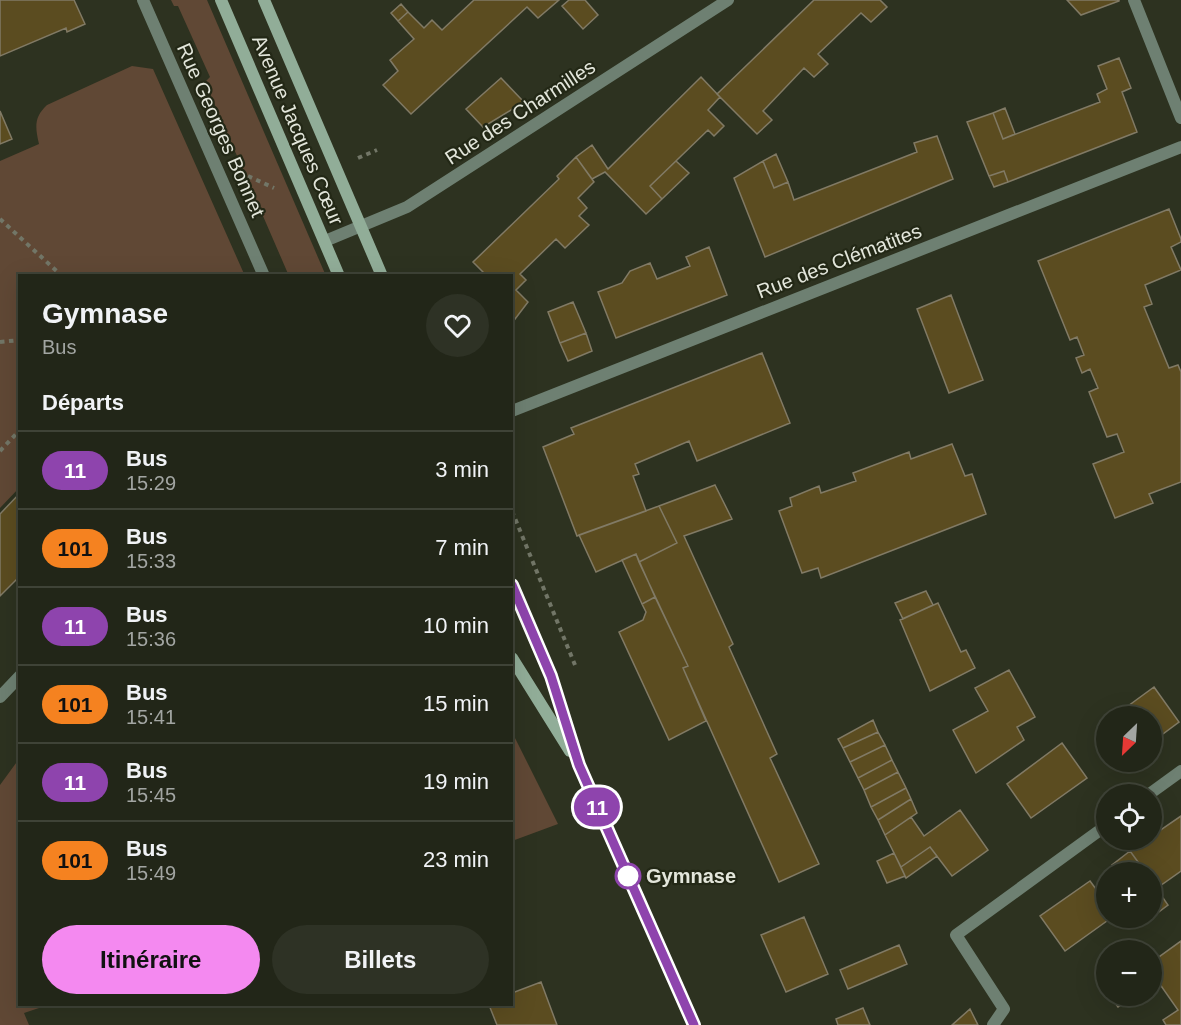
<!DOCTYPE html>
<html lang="fr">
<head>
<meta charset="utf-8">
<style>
  :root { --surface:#222618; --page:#2e3225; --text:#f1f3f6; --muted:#a2a5a2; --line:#3f4337; --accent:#f489f0 }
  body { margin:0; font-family:Helvetica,sans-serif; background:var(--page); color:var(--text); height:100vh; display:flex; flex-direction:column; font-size:22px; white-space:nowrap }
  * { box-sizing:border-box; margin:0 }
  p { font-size:20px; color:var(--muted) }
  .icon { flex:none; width:33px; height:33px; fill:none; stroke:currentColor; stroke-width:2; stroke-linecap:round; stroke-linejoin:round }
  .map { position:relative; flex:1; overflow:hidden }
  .drawer { position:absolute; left:18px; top:274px; width:495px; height:732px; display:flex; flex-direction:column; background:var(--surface); border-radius:0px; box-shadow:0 6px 24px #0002,0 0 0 2px var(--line) }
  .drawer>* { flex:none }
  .badge { padding:0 12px; border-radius:20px; font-size:21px; line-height:39px }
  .needle { width:39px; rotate:205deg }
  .fabs { position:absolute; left:1096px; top:706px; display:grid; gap:12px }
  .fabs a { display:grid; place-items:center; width:66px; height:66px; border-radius:50%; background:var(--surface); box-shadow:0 6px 24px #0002,0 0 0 2px var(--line); font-size:30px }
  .map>.badge { position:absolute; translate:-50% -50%; box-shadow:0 0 0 3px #fff }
  h2 { padding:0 24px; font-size:22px; line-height:54px }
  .round { display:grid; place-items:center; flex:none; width:63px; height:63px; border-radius:32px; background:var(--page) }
  .head { display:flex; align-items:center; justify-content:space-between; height:102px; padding:0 24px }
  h1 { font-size:28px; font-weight:600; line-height:45px }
  .primary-button { display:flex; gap:12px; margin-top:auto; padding:12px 24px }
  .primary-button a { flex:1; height:69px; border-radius:36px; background:var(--accent); color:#111; font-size:24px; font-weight:600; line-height:69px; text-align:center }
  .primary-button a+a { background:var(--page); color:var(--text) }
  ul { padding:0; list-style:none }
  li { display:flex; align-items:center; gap:18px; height:78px; padding:0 24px; border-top:2px solid var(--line) }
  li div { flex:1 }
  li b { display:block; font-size:22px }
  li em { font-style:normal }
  li .badge { min-width:66px; font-weight:700; text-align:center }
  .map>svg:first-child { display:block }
</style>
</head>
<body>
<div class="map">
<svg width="1181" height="1025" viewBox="0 0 1181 1025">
  <rect width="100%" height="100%" fill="#2d3220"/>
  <path fill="#604835" d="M171,0H207L326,276H289L205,82L210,77L178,6H174Z
    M132,66L153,69L245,276H20L19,488L0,508V161L39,144C35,127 34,117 47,105Z
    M512,732L558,824L512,841Z
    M19,759L20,1005H48L24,1013L29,1025H0V785Z"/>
  <path fill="#5b4c20" stroke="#817a65" stroke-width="1.5" d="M0,0H74L85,24L67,32L66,28L0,56Z
    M474,0H559L538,18L527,7L411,114L383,85L398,71L390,60L414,39L398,21L408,12L424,28L432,20L442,30Z
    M569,0H585L598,15L583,29L562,6Z
    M814,0H880L887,7L871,22L861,13L818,54L828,64L814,77L804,68L763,111L772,120L757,134L717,94Z
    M1067,0H1119V1L1081,15Z
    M401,4L408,12L398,21L391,13Z
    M1119,58L1131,88L1122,92L1137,132L1008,182L1004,171L989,176L967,122L993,113L1003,139L1100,102L1097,94L1107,89L1098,66Z
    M701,77L720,97L708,110L724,126L714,136L708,130L650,186L662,199L646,214L605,172L592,179L576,157L592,145L608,169Z
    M501,78L524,102L483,127L466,109Z
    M1005,108L1015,134L1003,139L993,113Z
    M0,111L12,139L0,144Z
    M937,136L953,179L765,257L734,178L763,161L774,188L788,182L794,200L917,152L914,143Z
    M776,154L788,182L774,188L763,161Z
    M576,157L594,182L578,198L587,208L579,216L589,225L565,248L556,239L520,274L526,280L516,290L528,302L512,323V276H487L473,262L559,179L557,176Z
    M676,161L689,173L662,199L650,186Z
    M1004,171L1008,182L994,187L989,176Z
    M1169,209L1181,239V242L1171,247L1181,270L1145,285L1152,304L1144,307L1169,368L1178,365L1181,372V482L1149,494L1153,503L1115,518L1093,464L1124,452L1117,434L1107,437L1089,392L1098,388L1090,369L1082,373L1076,358L1084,355L1077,337L1070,340L1038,261Z
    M709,247L727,295L616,338L598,292L622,283L630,271L650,263L657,279L690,266L686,257Z
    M951,295L983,380L949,393L917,309Z
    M573,302L586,333L560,343L548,312Z
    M586,333L592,351L568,361L560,343Z
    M762,353L790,423L697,461L689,441L635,464L639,474L633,476L646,511L577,536L543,447L574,434L571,428Z
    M952,444L965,476L972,474L986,514L821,578L818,568L802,573L779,511L792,506L790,498L819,486L821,493L856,481L853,473L909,452L911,459Z
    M715,485L732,519L684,536L733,644L729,647L777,754L770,758L819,864L779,882L683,668L688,666L639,562L677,543L659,506Z
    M20,493V576L0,596V514Z
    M659,506L677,543L639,562L636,554L596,572L579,535Z
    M636,554L655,597L642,604L622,560Z
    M926,591L933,605L903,619L895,603Z
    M655,597L688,666L683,668L706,721L669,740L619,632L643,620L646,612L642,604Z
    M938,603L961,652L966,650L975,668L930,691L900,620Z
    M1009,670L1035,717L1017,727L1024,740L976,773L953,730L988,711L975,688Z
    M1154,687L1179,722L1152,742V717H1113Z
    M873,720L878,732L843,748L838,739Z
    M878,732L885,745L850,762L843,748Z
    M1062,743L1087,778L1031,818L1007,784Z
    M885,745L892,760L858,778L850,762Z
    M892,760L898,772L864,790L858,778Z
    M898,772L906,788L871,807L864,790Z
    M906,788L911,799L878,820L871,807Z
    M911,799L917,813L885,835L878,820Z
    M960,810L988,850L952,876L930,847L901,867L885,835L911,817L924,836Z
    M1181,816V871L1157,888L1152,882V873H1146L1130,851L1146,840H1152V836Z
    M930,847L937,856L906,878L901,867Z
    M1130,851L1146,873H1118L1112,865Z
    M894,853L905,876L887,883L877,861Z
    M1090,881L1107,904V918H1111L1065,951L1040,916Z
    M1152,882L1168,905L1152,917Z
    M804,917L828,974L786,992L761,935Z
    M1181,941V1025H1166L1163,1020L1178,1010L1157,980L1152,983V962Z
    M899,945L907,964L848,989L840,970Z
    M1107,972V992L1097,979Z
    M541,982L557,1025H497L489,1005H512V993Z
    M1110,996H1134L1118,1007Z
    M863,1008L870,1025H838L836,1019Z
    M970,1009L978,1025H952Z"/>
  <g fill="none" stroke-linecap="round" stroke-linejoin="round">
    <path stroke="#727667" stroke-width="4" stroke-dasharray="4.5 4.5" stroke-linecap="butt" d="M358,158L377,150
      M248,176L274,188
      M0,219L62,276
      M0,342L20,340
      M0,451L20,430
      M512,511L575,665"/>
    <path stroke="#6e8072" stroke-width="12" d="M143,0L264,276
      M1134,0L1181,118
      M325,241L407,207L728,0
      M512,411L1181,147
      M0,697L20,676
      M1148,795L1181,771
      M993,1025L1004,1009L956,935L1107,825"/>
    <path stroke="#91ad98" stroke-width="12" d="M221,0L339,276
      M264,0L382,276
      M512,585L551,676L579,765L694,1025
      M512,658L570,751"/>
  </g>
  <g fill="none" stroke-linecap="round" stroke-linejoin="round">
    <g stroke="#fff" stroke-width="14">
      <path id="line" d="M512,585L551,676L579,765L694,1025"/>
    </g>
    <use href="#line" stroke="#8e44ad" stroke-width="9"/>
  </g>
  <circle fill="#fff" stroke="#8e44ad" stroke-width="3" cx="628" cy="876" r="12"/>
  <g text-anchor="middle" stroke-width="4.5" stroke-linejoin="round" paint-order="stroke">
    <g font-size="20" fill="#e3e6db" stroke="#232816">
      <text transform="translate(520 112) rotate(-33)" y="7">Rue des Charmilles</text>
      <text transform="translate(221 130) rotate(66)" y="7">Rue Georges Bonnet</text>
      <text transform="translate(298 130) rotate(67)" y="7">Avenue Jacques Cœur</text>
      <text transform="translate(839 261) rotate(-21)" y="7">Rue des Clématites</text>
    </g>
    <g font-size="20" font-weight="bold" fill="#e3e6db" stroke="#232816" text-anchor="start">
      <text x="646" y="883">Gymnase</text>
    </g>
  </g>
</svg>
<div class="fabs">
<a><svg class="needle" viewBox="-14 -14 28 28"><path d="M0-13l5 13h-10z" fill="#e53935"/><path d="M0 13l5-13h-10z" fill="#a2a5a2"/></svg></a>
<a><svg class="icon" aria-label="locate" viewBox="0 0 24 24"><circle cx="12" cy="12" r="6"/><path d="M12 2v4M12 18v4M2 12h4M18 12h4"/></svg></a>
<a>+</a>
<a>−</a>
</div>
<b class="badge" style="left:597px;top:807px;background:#8e44ad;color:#fff">11</b>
<section class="drawer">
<div class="head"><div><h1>Gymnase</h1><p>Bus</p></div><a class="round"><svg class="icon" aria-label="heart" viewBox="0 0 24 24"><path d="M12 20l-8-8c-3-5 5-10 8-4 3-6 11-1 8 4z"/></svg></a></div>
<h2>Départs</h2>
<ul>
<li><span class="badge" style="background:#8e44ad;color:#fff">11</span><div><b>Bus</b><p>15:29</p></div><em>3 min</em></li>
<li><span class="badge" style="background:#f58220;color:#111">101</span><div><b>Bus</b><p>15:33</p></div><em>7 min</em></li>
<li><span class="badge" style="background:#8e44ad;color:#fff">11</span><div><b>Bus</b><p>15:36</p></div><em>10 min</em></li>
<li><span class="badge" style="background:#f58220;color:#111">101</span><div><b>Bus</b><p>15:41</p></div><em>15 min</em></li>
<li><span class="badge" style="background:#8e44ad;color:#fff">11</span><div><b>Bus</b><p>15:45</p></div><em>19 min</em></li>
<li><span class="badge" style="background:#f58220;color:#111">101</span><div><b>Bus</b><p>15:49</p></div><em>23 min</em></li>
</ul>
<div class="primary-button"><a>Itinéraire</a><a>Billets</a></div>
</section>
</div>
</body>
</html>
